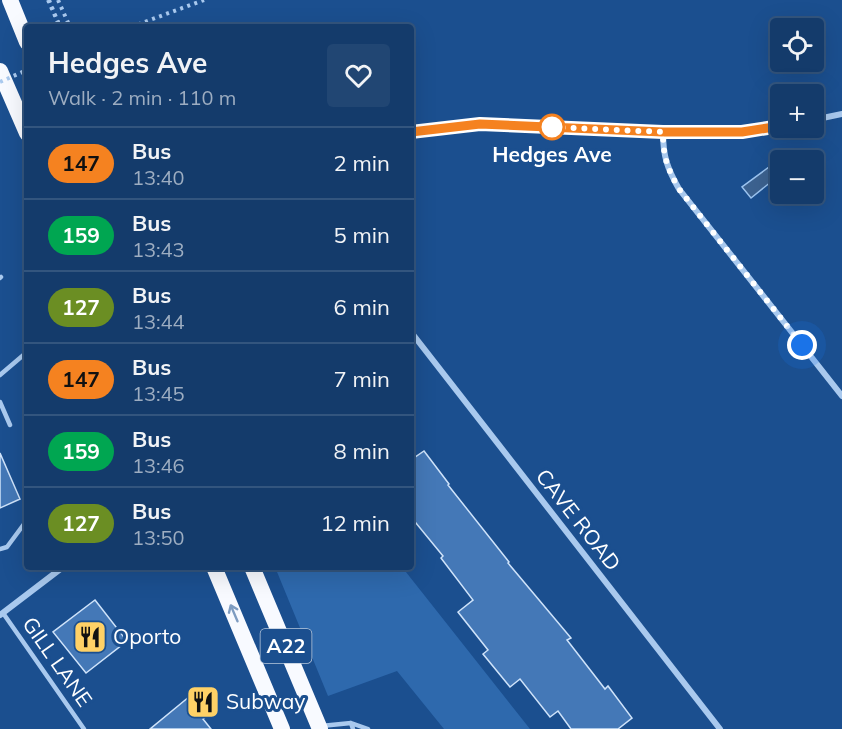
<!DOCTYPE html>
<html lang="en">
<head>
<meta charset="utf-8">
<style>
  :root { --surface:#143b6b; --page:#214673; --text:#f1f3f6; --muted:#9dadc1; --line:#33557e }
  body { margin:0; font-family:Mulish,sans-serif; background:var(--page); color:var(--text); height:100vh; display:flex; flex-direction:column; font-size:22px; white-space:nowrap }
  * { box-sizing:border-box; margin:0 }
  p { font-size:20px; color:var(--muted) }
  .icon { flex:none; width:33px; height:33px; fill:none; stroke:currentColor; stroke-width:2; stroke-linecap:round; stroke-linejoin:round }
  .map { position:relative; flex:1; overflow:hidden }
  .panel { position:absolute; left:24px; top:24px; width:390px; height:546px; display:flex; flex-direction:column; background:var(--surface); border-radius:6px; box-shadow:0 6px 24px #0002,0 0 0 2px var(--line) }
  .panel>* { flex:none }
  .badge { padding:0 12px; border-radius:20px; font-size:21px; line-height:39px }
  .tools { position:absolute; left:770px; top:18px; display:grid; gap:12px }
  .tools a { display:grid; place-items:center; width:54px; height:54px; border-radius:6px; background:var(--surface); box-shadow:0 6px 24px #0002,0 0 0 2px var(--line); font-size:30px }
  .you { position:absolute; width:30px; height:30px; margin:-15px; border:4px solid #fff; border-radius:50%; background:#1a73e8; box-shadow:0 0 0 9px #1a73e833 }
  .map>.badge { position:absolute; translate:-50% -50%; box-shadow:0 0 0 3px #fff }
  .round { display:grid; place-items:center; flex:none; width:63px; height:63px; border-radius:6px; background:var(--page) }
  .headline { display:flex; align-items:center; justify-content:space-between; height:102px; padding:0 24px }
  h1 { font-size:28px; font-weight:700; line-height:45px }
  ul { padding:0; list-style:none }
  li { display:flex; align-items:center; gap:18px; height:72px; padding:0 24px; border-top:2px solid var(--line) }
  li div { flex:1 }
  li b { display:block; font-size:22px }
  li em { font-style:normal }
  li .badge { min-width:66px; font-weight:700; text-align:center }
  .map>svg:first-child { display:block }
</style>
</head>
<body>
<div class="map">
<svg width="842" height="729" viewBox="0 0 842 729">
  <rect width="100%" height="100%" fill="#1b4f8f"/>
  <path fill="#2e69ad" d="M275,567H402L530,729H444L397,671L328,696Z"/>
  <path fill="#3c6290" stroke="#9cc4f0" stroke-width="1.5" d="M769,167L777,177L751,198L742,187Z"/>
  <path fill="#4478b7" stroke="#cfe3fa" stroke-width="1.5" d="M424,451L449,484L448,485L509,562L508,563L571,638L567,640L605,689L608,686L632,718L618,729H571L558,711L550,717L520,679L510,687L483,654L488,650L458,612L473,600L441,558L443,556L411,517V460Z
    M0,453L20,499L0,508Z
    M95,600L127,641L86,673L53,632Z
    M201,687L217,708L203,719L211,729H150Z"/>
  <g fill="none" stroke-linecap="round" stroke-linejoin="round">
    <path stroke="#a9c9ee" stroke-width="4" stroke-dasharray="3 4.5" stroke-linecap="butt" d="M49,0L60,27
      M58,0L70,27
      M131,27L204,0"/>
    <path stroke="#a9c9ee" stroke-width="4.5" d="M0,278L1,277
      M0,375L27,352
      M0,402L10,425
      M0,549L7,547L27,520
      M3,613L84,729
      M351,723L368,729
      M321,726L351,723L353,729"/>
    <path stroke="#a9c9ee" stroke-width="6" d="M813,120L842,114
      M411,132L480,124L663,132H743L780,126
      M663,132C663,156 667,168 679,189L842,396
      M411,332L720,729
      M0,615L63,567"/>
    <path stroke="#f8faff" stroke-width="16" d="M10,0L27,42
      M0,71L27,133
      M214,567L282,729
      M252,567L320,729"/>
    <path stroke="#a9c9ee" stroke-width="4" stroke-dasharray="3 4.5" stroke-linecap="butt" d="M48,0L60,27
      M0,82L27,70"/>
  </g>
  <defs><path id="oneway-shaft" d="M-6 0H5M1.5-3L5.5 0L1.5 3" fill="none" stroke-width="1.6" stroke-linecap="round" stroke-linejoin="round" transform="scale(1.5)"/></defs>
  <use stroke="#7e9cc1" href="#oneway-shaft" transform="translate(234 613) rotate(-113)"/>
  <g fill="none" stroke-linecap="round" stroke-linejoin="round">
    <g stroke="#fff" stroke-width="14">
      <path id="line" d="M411,132L480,124L663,132H742L780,126"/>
    </g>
    <use href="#line" stroke="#f58220" stroke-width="9"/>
    <path stroke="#fff" stroke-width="6" stroke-dasharray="0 10.8" d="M552,127L663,132C663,156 667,168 679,189L802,345"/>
  </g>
  <defs>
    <g id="restaurant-square" transform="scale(1.725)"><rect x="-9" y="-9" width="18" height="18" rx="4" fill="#ffd166" stroke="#1b4f8f"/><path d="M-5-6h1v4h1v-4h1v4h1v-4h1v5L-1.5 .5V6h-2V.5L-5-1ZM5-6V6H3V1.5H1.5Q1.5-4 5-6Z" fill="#111"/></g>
  </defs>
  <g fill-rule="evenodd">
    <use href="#restaurant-square" x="90" y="637"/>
    <use href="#restaurant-square" x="203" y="702"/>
  </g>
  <circle fill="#fff" stroke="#f58220" stroke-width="3" cx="552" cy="127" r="12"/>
  <g text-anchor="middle" stroke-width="6" stroke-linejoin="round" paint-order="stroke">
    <rect fill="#1b4f8f" stroke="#bbcadd" stroke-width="1.5" x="260.5" y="629" width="51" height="34" rx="4.5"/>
    <g font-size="20" font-weight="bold" fill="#fff">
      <text x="286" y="653">A22</text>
    </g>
    <g font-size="21" font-weight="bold" fill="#fff" stroke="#1b4f8f">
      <text x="552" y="162">Hedges Ave</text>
    </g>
    <g font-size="21" fill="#fff" stroke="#1b4f8f">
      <text transform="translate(578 520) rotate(52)" y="7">CAVE ROAD</text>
      <text transform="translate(57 662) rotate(55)" y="7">GILL LANE</text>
    </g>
    <g font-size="21" fill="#fff" stroke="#1b4f8f" text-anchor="start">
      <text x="113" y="644">Oporto</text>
      <text x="226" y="709">Subway</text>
    </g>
  </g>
</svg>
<div class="tools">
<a><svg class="icon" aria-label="locate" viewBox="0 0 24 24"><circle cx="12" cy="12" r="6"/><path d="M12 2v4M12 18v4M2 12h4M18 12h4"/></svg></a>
<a>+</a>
<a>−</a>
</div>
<div class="you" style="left:802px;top:345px"></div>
<section class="panel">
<div class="headline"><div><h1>Hedges Ave</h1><p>Walk · 2 min · 110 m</p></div><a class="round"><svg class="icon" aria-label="heart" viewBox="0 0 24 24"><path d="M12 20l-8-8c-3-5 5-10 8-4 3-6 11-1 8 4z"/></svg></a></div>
<ul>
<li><span class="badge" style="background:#f58220;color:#111">147</span><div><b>Bus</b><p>13:40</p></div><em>2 min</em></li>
<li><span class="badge" style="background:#00a651;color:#fff">159</span><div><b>Bus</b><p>13:43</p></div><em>5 min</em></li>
<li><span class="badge" style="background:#6b8e23;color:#fff">127</span><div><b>Bus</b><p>13:44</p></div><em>6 min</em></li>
<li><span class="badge" style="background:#f58220;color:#111">147</span><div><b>Bus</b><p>13:45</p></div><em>7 min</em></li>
<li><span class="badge" style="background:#00a651;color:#fff">159</span><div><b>Bus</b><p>13:46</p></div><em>8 min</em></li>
<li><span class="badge" style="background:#6b8e23;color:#fff">127</span><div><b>Bus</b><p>13:50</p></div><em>12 min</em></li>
</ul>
</section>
</div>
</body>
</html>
